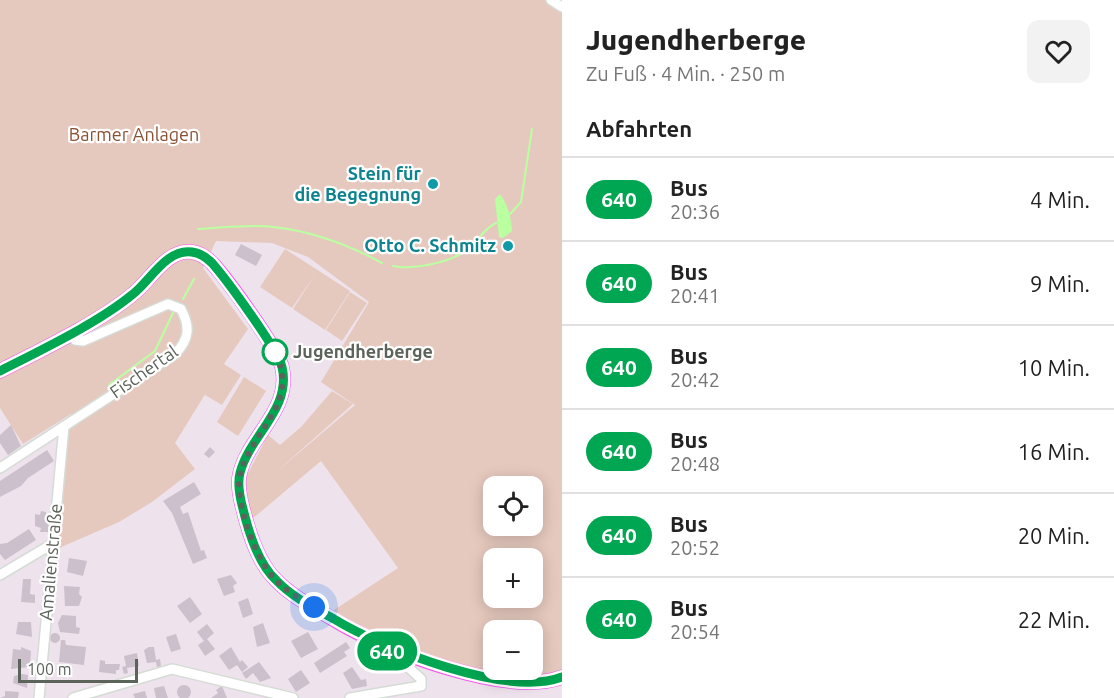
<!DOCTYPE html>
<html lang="de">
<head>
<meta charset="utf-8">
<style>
  :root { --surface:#fff; --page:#f2f2f2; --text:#222; --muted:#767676; --line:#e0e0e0 }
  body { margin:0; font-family:Ubuntu,sans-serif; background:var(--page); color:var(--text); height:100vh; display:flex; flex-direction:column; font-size:22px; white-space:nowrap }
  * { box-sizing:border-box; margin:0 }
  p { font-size:20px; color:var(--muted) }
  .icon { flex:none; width:33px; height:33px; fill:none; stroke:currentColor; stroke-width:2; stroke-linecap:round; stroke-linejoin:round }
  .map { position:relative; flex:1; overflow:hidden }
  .panel { display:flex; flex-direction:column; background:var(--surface); width:552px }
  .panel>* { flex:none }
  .badge { padding:0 12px; border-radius:20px; font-size:21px; line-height:39px }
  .fabs { position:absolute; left:483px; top:476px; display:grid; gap:12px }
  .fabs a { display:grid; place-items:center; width:60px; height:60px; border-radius:12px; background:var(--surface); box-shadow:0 3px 15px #0003; font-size:30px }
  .scale { position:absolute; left:18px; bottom:15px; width:120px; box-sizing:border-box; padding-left:6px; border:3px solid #5c635a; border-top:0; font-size:16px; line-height:21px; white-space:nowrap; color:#5c635a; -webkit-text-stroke:4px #fff; paint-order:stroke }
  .you { position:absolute; width:30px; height:30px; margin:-15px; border:4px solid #fff; border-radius:50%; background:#1a73e8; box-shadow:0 0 0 9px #1a73e833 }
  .map>.badge { position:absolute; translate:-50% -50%; box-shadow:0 0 0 3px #fff }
  h2 { padding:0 24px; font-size:22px; line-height:54px }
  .round { display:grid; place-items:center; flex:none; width:63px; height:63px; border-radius:12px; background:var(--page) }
  .head { display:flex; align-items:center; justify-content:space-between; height:102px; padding:0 24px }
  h1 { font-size:28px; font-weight:800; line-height:45px }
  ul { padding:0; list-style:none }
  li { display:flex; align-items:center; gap:18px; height:84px; padding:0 24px; border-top:2px solid var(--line) }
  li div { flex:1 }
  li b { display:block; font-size:22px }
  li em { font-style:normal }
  li .badge { min-width:66px; font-weight:700; text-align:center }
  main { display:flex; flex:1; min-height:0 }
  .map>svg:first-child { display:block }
</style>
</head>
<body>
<main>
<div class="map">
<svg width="562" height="698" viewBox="0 0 562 698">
  <rect width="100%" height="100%" fill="#eee2ed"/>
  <path fill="#e6c9be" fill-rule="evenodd" d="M0,0H562V672L519,686L406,653L331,612L398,568L321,461L251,520L245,479L268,435L280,445L301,427L332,391L353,404L275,473L355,405L321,382L369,302L308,257L272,243L216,241L203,268L248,329L224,364L241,375L222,405L205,395L209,388L175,443L195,469L152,502L119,522L59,548L56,539L71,414L23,444L0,408ZM494,486H532V525H494ZM494,558H532V597H494ZM494,630H532V669H494Z
    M285,249L350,291L325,330L293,309L316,273L292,308L260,287Z
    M350,292L367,303L342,341L326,330Z
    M244,377L266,391L238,436L217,422Z"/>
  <path fill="#baffa0" d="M500,194C508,205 511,217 512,231L503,238L499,237L495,199Z"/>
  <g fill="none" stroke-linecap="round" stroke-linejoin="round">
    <path stroke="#baffa0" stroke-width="2" d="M510,214L521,202L532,129
      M198,229C222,228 249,224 273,227C311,231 349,245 382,263
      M393,266C411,270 449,263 465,251C477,243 483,229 496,223
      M183,299L194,279
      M109,385L155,351L173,313"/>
  </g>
  <path fill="#cbc0cb" d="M241,244L262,255L256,266L235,255Z
    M11,425L21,446L8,455L0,443V435Z
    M210,447L215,452L209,458L204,454Z
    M47,450L54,461L28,478L21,486L0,497V481Z
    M194,482L201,494L180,507L183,514L188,512L201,551L204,550L207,558L193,564L172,513L163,501Z
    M41,511L46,512L47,520L49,521L48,532H40L41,528L35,526V514L40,515Z
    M29,529L36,540L5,560L0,554V544L7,543Z
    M69,558L87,561L83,576L67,572Z
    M231,575L237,583L233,586L235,592L224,596L217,579Z
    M23,579H31L30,594L35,595V603L21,602Z
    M64,586L80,587L79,594L82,597L79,606H65Z
    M190,597L202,614L190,623L177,606Z
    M248,598L253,614L243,618L238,602Z
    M62,615L76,616V627L80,628L79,634L60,632L58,623Z
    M18,622H31L32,637L16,634Z
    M263,623L270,643L257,647L253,627Z
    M207,624L214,633L207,639L215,649L205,656L198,645L204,641L197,632Z
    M308,632L318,649L301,658L291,641Z
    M50 638a5 5 0 1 1 10 0a5 5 0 1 1-10 0Z
    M176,634L181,649L171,652L166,637Z
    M61,640H65L66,645L86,647L84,665L59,662Z
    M346,642L350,648L344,652L347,656L320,673L314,663Z
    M21,647L31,651L30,667L11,669L13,649L21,650Z
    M149,647H154L156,660L160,659L161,666L157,667L156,662L147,663L144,650Z
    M231,647L240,662L242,660L248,667L242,672L237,665L229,670L219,656Z
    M137,653L139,666L127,668L128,673L124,674L122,667L126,666L124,656Z
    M100,660L105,661V664H120L119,670H116V674L99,672Z
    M259,662L271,678L260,682L253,673L246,679L242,673Z
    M352,667L361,680L366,679L367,686L352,689L343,673Z
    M301,670L310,683L296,692L288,679Z
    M22,674L28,675L27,688L13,683L14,676Z
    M177 692a7 7 0 1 1 14 0a7 7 0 1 1-14 0Z
    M164,686L168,698H156L154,688Z
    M222,686L227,698H211L218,693L216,690Z
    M5,691L19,692L18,698H0L5,696Z
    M145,691L147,698H135L133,694Z"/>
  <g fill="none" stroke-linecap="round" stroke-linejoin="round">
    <g stroke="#d5dcd5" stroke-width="12">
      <path id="minor" d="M551,0L562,7
        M0,468L175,354C190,339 190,326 181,309L168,304L83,341L75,340L71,333
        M0,575L52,544
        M39,698L64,426
        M73,698L172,669L293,698
        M350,698L421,686V679L396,656"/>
    </g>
    <g stroke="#f455f2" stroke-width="15">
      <path id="major" d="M0,371C41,350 98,323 133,294C150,281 167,248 192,252C199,253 206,257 212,263C227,279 277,348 282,367C292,409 249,436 240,473C237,484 240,498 243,509C249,533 258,563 276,580C293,598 317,609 338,622C386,651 510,698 562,677"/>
    </g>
    <use href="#minor" stroke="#fff" stroke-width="9"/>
    <use href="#major" stroke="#ffa5f3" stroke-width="12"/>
  </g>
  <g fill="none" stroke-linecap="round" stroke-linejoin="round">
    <g stroke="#fff" stroke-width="14">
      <path id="line" d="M0,371C41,350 98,323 133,294C150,281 167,248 192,252C199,253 206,257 212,263C226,279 277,348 282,367C292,409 249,436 240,473C237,484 240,498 243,509C249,533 258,563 276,580C292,597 314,608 334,619C383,649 509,698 562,677"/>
    </g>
    <use href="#line" stroke="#00a651" stroke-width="9"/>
    <path stroke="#5c635a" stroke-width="6" stroke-dasharray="0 10.8" d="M275,352L273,349C302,399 256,427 241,470C232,496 255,557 273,577C284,590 299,598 314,607"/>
  </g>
  <g fill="#0f9aa8" stroke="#fff" stroke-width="2">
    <circle cx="433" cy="184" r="6"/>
    <circle cx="508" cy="246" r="6"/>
  </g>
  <circle fill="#fff" stroke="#00a651" stroke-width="3" cx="275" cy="352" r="12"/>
  <g text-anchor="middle" stroke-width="4.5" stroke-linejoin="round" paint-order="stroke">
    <g font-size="18" fill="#895134" stroke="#fff">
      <text x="134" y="141">Barmer Anlagen</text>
    </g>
    <g font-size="18" font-weight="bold" fill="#0d838f" stroke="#fff" text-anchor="end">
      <text x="421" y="180">Stein für<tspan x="421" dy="21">die Begegnung</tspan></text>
      <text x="496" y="252">Otto C. Schmitz</text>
    </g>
    <g font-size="18" font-weight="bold" fill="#5c635a" stroke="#fff" text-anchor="start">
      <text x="293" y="358">Jugendherberge</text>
    </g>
    <g font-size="18" fill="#5c635a" stroke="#fff">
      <text transform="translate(144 372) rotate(-35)" y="6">Fischertal</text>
      <text transform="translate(51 562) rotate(-85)" y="6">Amalienstraße</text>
    </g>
  </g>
</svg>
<div class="fabs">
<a><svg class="icon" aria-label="locate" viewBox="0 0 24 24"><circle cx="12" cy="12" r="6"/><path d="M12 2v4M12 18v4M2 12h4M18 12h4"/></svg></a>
<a>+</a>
<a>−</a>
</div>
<div class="scale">100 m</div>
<div class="you" style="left:314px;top:607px"></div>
<b class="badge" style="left:387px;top:651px;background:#00a651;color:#fff">640</b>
</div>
<section class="panel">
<div class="head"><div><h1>Jugendherberge</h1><p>Zu Fuß · 4 Min. · 250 m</p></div><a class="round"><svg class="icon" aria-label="heart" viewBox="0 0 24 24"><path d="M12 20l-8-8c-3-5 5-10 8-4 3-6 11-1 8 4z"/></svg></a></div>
<h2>Abfahrten</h2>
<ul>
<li><span class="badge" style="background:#00a651;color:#fff">640</span><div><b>Bus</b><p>20:36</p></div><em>4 Min.</em></li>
<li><span class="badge" style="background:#00a651;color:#fff">640</span><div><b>Bus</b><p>20:41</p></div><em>9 Min.</em></li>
<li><span class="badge" style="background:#00a651;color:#fff">640</span><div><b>Bus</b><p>20:42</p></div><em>10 Min.</em></li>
<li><span class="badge" style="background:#00a651;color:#fff">640</span><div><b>Bus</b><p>20:48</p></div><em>16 Min.</em></li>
<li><span class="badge" style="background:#00a651;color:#fff">640</span><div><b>Bus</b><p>20:52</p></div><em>20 Min.</em></li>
<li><span class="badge" style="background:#00a651;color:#fff">640</span><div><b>Bus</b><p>20:54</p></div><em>22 Min.</em></li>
</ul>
</section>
</main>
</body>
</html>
